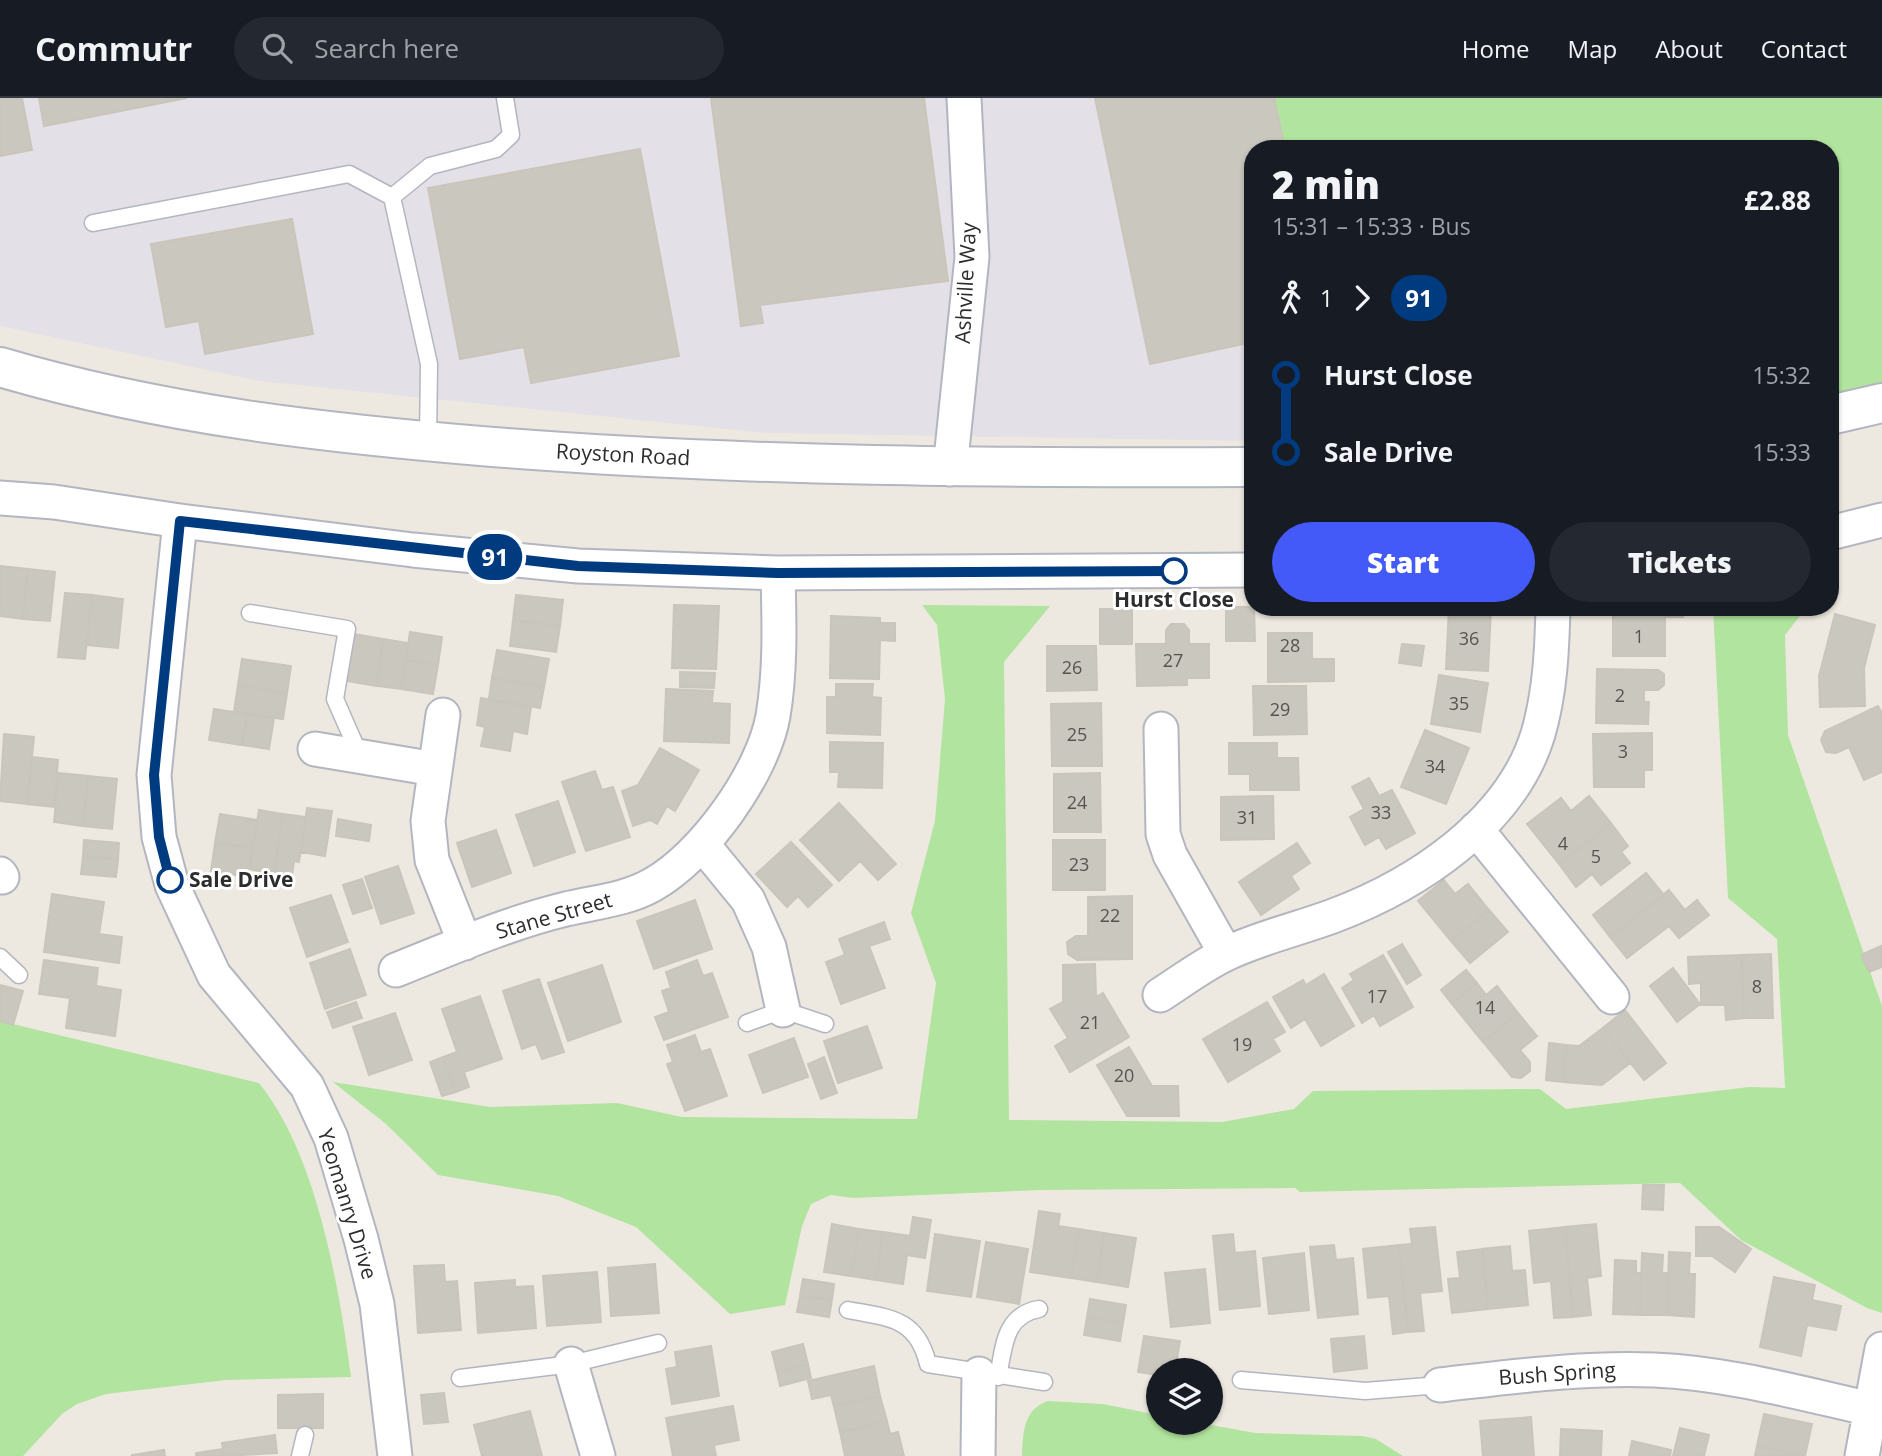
<!DOCTYPE html>
<html lang="en">
<head>
<meta charset="utf-8">
<style>
  :root { --surface:#171b24; --page:#242831; --text:#f1f3f6; --muted:#9ea1a6; --line:#363941; --accent:#445af8 }
  body { margin:0; font-family:"Open Sans",sans-serif; background:var(--page); color:var(--text); height:100vh; display:flex; flex-direction:column; font-size:26px; white-space:nowrap }
  * { box-sizing:border-box; margin:0 }
  p { font-size:23px; color:var(--muted) }
  .icon { flex:none; width:38px; height:38px; fill:none; stroke:currentColor; stroke-width:2; stroke-linecap:round; stroke-linejoin:round }
  .map { position:relative; flex:1; overflow:hidden }
  .details { position:absolute; left:1244px; top:42px; width:595px; height:476px; display:flex; flex-direction:column; background:var(--surface); border-radius:28px; box-shadow:0 2px 5px #0004 }
  .details>* { flex:none }
  .badge { padding:0 14px; border-radius:23px; font-size:24px; line-height:46px }
  .tools { position:absolute; left:1146px; top:1260px; display:grid; gap:14px }
  .tools a { display:grid; place-items:center; width:77px; height:77px; border-radius:50%; background:var(--surface); box-shadow:0 2px 5px #0004; font-size:35px }
  .map>.badge { position:absolute; translate:-50% -50%; box-shadow:0 0 0 4px #fff }
  .legs { display:flex; align-items:center; gap:10px; height:77px; padding:0 28px; font-size:23px }
  .legs p { margin-inline-start:auto }
  .headline { display:flex; align-items:center; justify-content:space-between; height:119px; padding:0 28px }
  h1 { font-size:38px; font-weight:800; line-height:52px }
  .primary-button { display:flex; gap:14px; margin-top:auto; padding:14px 28px }
  .primary-button a { flex:1; height:80px; border-radius:42px; background:var(--accent); color:#fff; font-size:28px; font-weight:800; line-height:80px; text-align:center }
  .primary-button a+a { background:var(--page); color:var(--text) }
  ul { padding:0 28px; list-style:none }
  li { display:flex; align-items:center; gap:24px; height:77px; font-size:26px }
  li i { display:grid; place-items:center; width:10px; height:100%; margin:0 9px; background:currentColor }
  li i::after { content:''; width:18px; height:18px; margin:-9px; border:5px solid; border-radius:50%; background:var(--surface) }
  li p { margin-inline-start:auto }
  li:first-child i { background:linear-gradient(#0000 50%,currentColor 0) }
  li:last-child i { background:linear-gradient(currentColor 50%,#0000 0) }
  header { display:flex; align-items:center; gap:42px; box-sizing:border-box; height:98px; padding:0 35px; background:var(--surface); border-bottom:2px solid var(--line) }
  header strong { font-size:33px }
  nav { display:flex; gap:38px; margin-inline-start:auto; font-size:24px }
  .search { width:490px; height:63px; background:var(--page); display:flex; align-items:center; gap:18px; box-sizing:border-box; padding:0 24px; border-radius:38px; color:var(--muted); font-size:26px }
  .map>svg:first-child { display:block }
</style>
</head>
<body>
<header>
<strong>Commutr</strong>
<div class="search"><svg class="icon" aria-label="search" viewBox="0 0 24 24"><circle cx="10" cy="10" r="6"/><path d="M15 15l6 6"/></svg>Search here</div>
<nav><a>Home</a><a>Map</a><a>About</a><a>Contact</a></nav>
</header>
<div class="map">
<svg width="1882" height="1358" viewBox="0 0 1882 1358">
  <rect width="100%" height="100%" fill="#eee9e0"/>
  <path fill="#e3e0e7" d="M0,0H1274L1253,51V343L767,335L260,283L0,228Z"/>
  <path fill="#b1e49e" d="M1274,0H1882V287L1833,299L1831,289L1830,51H1285Z
    M922,507L1050,508L1004,564L1009,1022L1222,1024L1294,1011L1313,993L1540,991L1566,1011L1749,989L1785,990L1777,841L1728,800L1713,509H1807L1785,537L1788,637L1882,908V1215L1867,1210L1741,1142L1680,1085L1300,1094L1295,1090L1042,1092L853,1100L831,1097L811,1106L802,1128L785,1207L730,1216L636,1129L558,1098L438,1077L386,1026L333,984L490,1009L617,1005L682,1019L917,1021L936,885L911,815L935,723L945,601L937,527Z
    M0,923L259,985C317,1057 339,1188 351,1279L226,1282L106,1296L77,1306L62,1316L23,1358H0Z
    M1048,1303L1103,1306L1158,1317V1325H1200L1255,1335L1362,1338L1376,1341L1403,1358H1022C1023,1336 1023,1311 1048,1303Z"/>
  <path fill="#cac7be" stroke="#cac5ba" stroke-width="2" d="M0,0H22L32,52L0,58Z
    M39,0H187L44,28Z
    M711,0H924L948,183L760,207L763,225L741,228Z
    M1095,0H1274L1285,51H1253V244L1150,266Z
    M640,51L679,258L531,285L524,249L460,261L428,90Z
    M292,121L313,236L205,256L199,223L166,229L151,146Z
    M0,468L28,471L23,521L0,518Z
    M28,471L55,474L50,523L23,521Z
    M65,495L92,497L85,561L58,559Z
    M92,497L123,501L118,550L87,547Z
    M516,497L563,502L560,528L513,522Z
    M674,507L719,508L716,571L672,570Z
    M1226,509H1254L1255,543H1226Z
    M1449,509L1491,511L1488,573L1446,571Z
    M1613,509H1683V519H1665V558H1613Z
    M1100,511H1132V546H1100Z
    M1835,516L1875,527L1864,570L1865,608L1820,609L1819,578Z
    M831,518L880,520V525H895V543L880,542L879,581L830,580Z
    M513,522L560,528L556,554L510,548Z
    M1171,526H1184L1189,532V546H1209V580H1187V587L1137,588L1136,546H1166V532Z
    M410,534L442,539L438,567L406,562Z
    M1268,535H1312V561H1334V583L1268,584Z
    M354,536L383,541L377,588L347,583Z
    M383,541L408,545L401,591L377,588Z
    M1402,546L1424,548L1421,568L1399,565Z
    M1047,548H1096L1097,592L1047,593Z
    M497,552L549,561L544,589L492,580Z
    M242,561L291,568L287,595L238,587Z
    M406,562L438,567L433,596L401,591Z
    M1597,571L1658,572L1664,576V587L1658,592H1644V604H1649L1648,626L1596,625Z
    M680,574L715,575L714,590L680,589Z
    M1439,577L1488,585L1480,634L1431,626Z
    M492,580L544,589L540,610L489,601Z
    M836,586H873L872,599L881,600L880,637L827,635V599H836Z
    M238,587L287,595L283,621L234,614Z
    M1253,588H1306L1307,636L1254,637Z
    M666,591L713,593L712,605L730,606L729,645L664,643Z
    M481,600L531,609L527,636L513,633L510,653L481,648L485,629L477,627Z
    M1101,605L1102,668H1052L1051,606Z
    M1878,608L1882,615V674L1864,682L1849,649L1836,655L1826,654L1821,642L1825,633Z
    M214,611L247,616L242,647L209,642Z
    M247,616L274,620L269,651L242,647Z
    M1425,632L1469,650L1446,706L1401,689Z
    M1652,635V672H1644V689H1594L1593,636Z
    M4,636L34,639L27,706L0,703Z
    M830,644L883,645L882,690L838,689L839,674H830Z
    M1229,645H1277V660H1298L1299,692H1250V676H1229Z
    M660,650L699,672L675,713L667,708L657,726L650,722L633,728L622,693L638,687Z
    M32,659L58,662L54,709L27,706Z
    M595,673L602,692L613,689L630,739L586,753L562,684Z
    M59,675L88,678L83,728L54,724Z
    M1100,675L1101,734H1054V676Z
    M88,678L117,681L112,731L83,728Z
    M1369,680L1379,698L1392,692L1415,735L1386,751L1379,739L1365,747L1350,719L1364,711L1352,689Z
    M1273,698L1274,741L1221,742V699Z
    M1589,698L1611,725L1559,766L1527,726L1561,700L1571,713Z
    M558,703L575,754L534,768L516,717Z
    M839,705L896,766L878,782L860,763L839,783L800,742Z
    M307,710L332,713L325,758L301,754Z
    M259,712L283,716L274,776L249,771Z
    M220,716L257,722L253,750L215,745Z
    M283,716L306,719L299,764L294,763L292,778L274,776Z
    M338,721L371,727L369,743L336,738Z
    M1611,725L1628,748L1621,754L1630,765L1601,787L1592,776L1576,789L1559,766Z
    M496,732L511,775L472,789L457,745Z
    M84,742L119,745L118,762L83,758Z
    M1053,742H1105V792H1053Z
    M791,744L832,787L808,809L798,798L787,809L756,776Z
    M215,745L253,750L248,779L211,773Z
    M1297,745L1310,765L1291,778L1299,791L1261,817L1239,784Z
    M83,758L118,762L116,779L81,776Z
    M398,768L414,815L381,826L365,779Z
    M1646,775L1664,797L1610,839L1593,817Z
    M362,781L372,810L353,816L343,787Z
    M1444,782L1455,796L1468,786L1489,812L1451,843L1418,803Z
    M1669,792L1685,812L1697,802L1709,817L1679,840L1669,828L1627,860L1610,839Z
    M52,796L104,804L99,836L122,839L119,865L44,854Z
    M331,797L348,844L307,859L290,810Z
    M1132,798V861L1077,862L1068,856L1067,844L1076,838H1088V799Z
    M695,802L712,851L654,871L637,823Z
    M1489,812L1508,834L1470,865L1451,843Z
    M884,824L890,841L869,848L885,890L841,906L826,864L845,857L839,841Z
    M1402,846L1421,877L1407,886L1388,854Z
    M1881,848L1882,869L1869,874L1861,857Z
    M350,851L366,897L325,911L310,865Z
    M1771,856L1773,920H1744L1741,857Z
    M1383,857L1413,909L1380,928L1374,917L1362,925L1342,890L1354,882L1350,876Z
    M1741,857L1744,920L1726,922L1725,907H1701V885L1689,886L1688,859Z
    M44,862L98,870L96,888L121,892L115,938L66,930L70,900L39,896Z
    M697,862L703,878L712,875L728,919L664,942L655,919L669,914L662,893L671,890L666,874Z
    M1095,866L1096,899L1103,895L1129,939L1070,974L1055,948L1068,940L1050,911L1063,904V867Z
    M602,867L621,924L568,943L548,885Z
    M1673,870L1700,906L1677,924L1650,888Z
    M1466,872L1477,885L1452,906L1441,892Z
    M1324,876L1354,928L1321,948L1305,921L1291,930L1273,899L1303,882L1306,887Z
    M539,881L564,954L542,961L536,946L522,951L503,893Z
    M1477,885L1486,897L1497,888L1518,915L1483,944L1452,906Z
    M0,887L23,893L13,927L0,923Z
    M480,898L502,961L464,974L469,989L456,994L443,959L457,954L442,911Z
    M356,904L362,920L333,930L327,914Z
    M1267,904L1285,934L1273,941L1280,953L1228,984L1203,941Z
    M1625,912L1666,965L1644,982L1603,930Z
    M395,915L412,962L369,977L353,929Z
    M1518,915L1537,938L1520,952L1530,964V973L1521,980L1512,979L1483,944Z
    M867,928L882,970L838,985L824,943Z
    M1603,930L1630,965L1602,987L1563,984L1566,947L1579,948Z
    M695,937L701,954L710,951L727,998L685,1013L667,966L673,964L667,947Z
    M794,940L808,979L763,995L749,957Z
    M1549,945L1566,947L1563,984L1546,982Z
    M1129,949L1152,988H1178L1179,1018H1127L1097,967Z
    M443,959L456,994L442,998L430,964Z
    M824,959L837,995L821,1001L808,966Z
    M1643,1087H1664L1663,1112L1642,1111Z
    M1039,1113L1060,1116L1058,1128L1079,1131L1071,1180L1030,1174Z
    M913,1119L931,1122L925,1160L907,1157L903,1186L876,1182L883,1134L910,1138Z
    M832,1126L859,1131L851,1178L824,1174Z
    M1596,1126L1601,1178L1587,1180L1591,1217L1573,1219L1565,1129Z
    M1435,1129L1442,1193L1420,1195L1424,1233L1408,1234L1399,1147L1412,1146L1410,1131Z
    M1565,1129L1573,1219L1554,1220L1551,1183L1534,1185L1529,1133Z
    M1696,1129H1719L1751,1151L1735,1174L1712,1158H1696Z
    M859,1131L883,1134L876,1182L851,1178Z
    M1079,1131L1104,1135L1097,1184L1071,1180Z
    M1104,1135L1136,1140L1128,1189L1097,1184Z
    M935,1136L980,1143L971,1199L927,1193Z
    M1233,1136L1235,1155L1255,1153L1260,1208L1220,1212L1213,1138Z
    M986,1144L1028,1151L1019,1206L977,1199Z
    M1334,1147L1336,1162L1353,1160L1358,1216L1318,1220L1310,1149Z
    M1399,1147L1408,1234L1393,1236L1389,1198L1368,1200L1363,1151Z
    M1510,1148L1512,1173L1525,1172L1528,1207L1488,1211L1482,1151Z
    M1482,1151L1488,1211L1452,1215L1448,1181L1460,1180L1457,1154Z
    M1669,1154L1690,1155L1689,1176H1695L1694,1219L1667,1217Z
    M1304,1155L1309,1212L1269,1216L1263,1160Z
    M1642,1155L1663,1157L1662,1175H1668L1667,1217H1640Z
    M1615,1162L1636,1163V1175H1641L1640,1217L1613,1216Z
    M655,1166L659,1215L611,1218L608,1170Z
    M444,1167L445,1184L457,1183L461,1232L418,1235L414,1168Z
    M1205,1171L1210,1225L1171,1229L1165,1175Z
    M597,1174L601,1224L547,1228L543,1178Z
    M1774,1179L1815,1187L1812,1202L1841,1208L1836,1232L1807,1227L1801,1258L1760,1249Z
    M803,1181L834,1186L832,1202L800,1198Z
    M515,1182V1189L533,1188L536,1230L478,1235L475,1185Z
    M800,1198L832,1202L829,1219L797,1214Z
    M1090,1201L1126,1207L1123,1225L1087,1219Z
    M1087,1219L1123,1225L1120,1243L1084,1237Z
    M1144,1238L1180,1243L1175,1272H1158V1277L1138,1274Z
    M1364,1238L1367,1270L1334,1274L1331,1241Z
    M803,1246L808,1266L777,1274L772,1254Z
    M711,1248L719,1298L672,1306L666,1271L677,1269L675,1254Z
    M808,1266L811,1280L780,1288L777,1274Z
    M874,1268L880,1298L834,1309L831,1297L812,1301L808,1283Z
    M444,1295L448,1324L424,1326L421,1297Z
    M323,1296V1330H278V1297Z
    M880,1298L887,1323L840,1334L834,1309Z
    M733,1308L739,1342L714,1347L716,1358H673L666,1320Z
    M530,1313L542,1358H482L474,1327Z
    M1764,1316L1812,1326L1805,1358L1757,1348Z
    M1531,1319L1534,1358H1483L1480,1323Z
    M887,1323L890,1336L898,1334L904,1358H845L840,1334Z
    M1680,1330L1709,1337L1704,1358H1673Z
    M1561,1331L1602,1333L1601,1358H1560Z
    M275,1337L277,1355L224,1358L222,1345Z
    M1632,1343L1671,1352L1670,1358H1629Z
    M1757,1348L1805,1358H1755Z
    M223,1351L224,1358H196V1355Z
    M164,1352L165,1358H132V1357Z"/>
  <g fill="none" stroke-linecap="round" stroke-linejoin="round">
    <g stroke="#b3b6c0" stroke-width="19">
      <path id="lane" d="M392,99L430,68L496,51L511,37L505,0
        M93,125L349,76L392,99L429,266L428,343
        M250,515L347,531L335,601L360,658
        M0,859L19,877
        M747,925L783,912L825,926
        M848,1212C890,1220 917,1220 928,1266L1044,1284
        M998,1279C1004,1249 1004,1217 1039,1211
        M460,1280L571,1266L658,1245
        M1241,1282L1365,1293L1440,1287
        M300,1358L305,1337"/>
    </g>
    <g stroke="#b3b6c0" stroke-width="37">
      <path id="street" d="M950,371L972,159L964,0
        M0,400L54,404L180,423L413,452L578,468L778,475L1253,472
        M180,423L154,677L159,739L172,787L214,877L307,988L331,1040L361,1141L377,1206L395,1358
        M1830,435L1882,422
        M443,617L428,723L432,762L465,845
        M1161,631L1163,736L1170,757L1226,856
        M315,651L435,671
        M1476,731L1612,899
        M703,747L748,802L769,849L783,912
        M0,776L2,779
        M396,872C451,850 508,825 566,811C595,804 625,802 652,787C703,759 763,675 773,618C781,570 779,522 778,475
        M1160,897C1182,883 1204,866 1228,855C1262,839 1298,831 1333,818C1416,787 1511,725 1538,636C1550,595 1552,552 1553,509
        M571,1266L598,1358
        M1440,1287C1512,1279 1582,1269 1654,1272C1727,1275 1800,1295 1871,1311
        M978,1358L979,1276
        M1862,1358L1882,1251"/>
    </g>
    <g stroke="#b3b6c0" stroke-width="42">
      <path id="secondary" d="M0,269C163,317 324,335 493,349C746,369 999,370 1253,369
        M1830,317L1882,305"/>
    </g>
    <use href="#lane" stroke="#fff" stroke-width="16"/>
    <use href="#street" stroke="#fff" stroke-width="33"/>
    <use href="#secondary" stroke="#fff" stroke-width="38"/>
  </g>
  <g fill="none" stroke-linecap="round" stroke-linejoin="round">
    <g stroke="#fff" stroke-width="16">
      <path id="line-1" d="M170,782L159,739L154,677L180,423L578,468L778,475L1174,473"/>
    </g>
    <use href="#line-1" stroke="#003b80" stroke-width="10"/>
  </g>
  <g fill="#fff" stroke="#003b80" stroke-width="3.5">
    <circle cx="1174" cy="473" r="12"/>
    <circle cx="170" cy="782" r="12"/>
  </g>
  <g text-anchor="middle" stroke-width="6" stroke-linejoin="round" paint-order="stroke">
    <g font-size="18" fill="#545451">
      <text x="1639" y="545">1</text>
      <text x="1469" y="547">36</text>
      <text x="1290" y="554">28</text>
      <text x="1173" y="569">27</text>
      <text x="1072" y="576">26</text>
      <text x="1620" y="604">2</text>
      <text x="1459" y="612">35</text>
      <text x="1280" y="618">29</text>
      <text x="1077" y="643">25</text>
      <text x="1623" y="660">3</text>
      <text x="1435" y="675">34</text>
      <text x="1077" y="711">24</text>
      <text x="1381" y="721">33</text>
      <text x="1247" y="726">31</text>
      <text x="1563" y="752">4</text>
      <text x="1596" y="765">5</text>
      <text x="1079" y="773">23</text>
      <text x="1110" y="824">22</text>
      <text x="1757" y="895">8</text>
      <text x="1377" y="905">17</text>
      <text x="1485" y="916">14</text>
      <text x="1090" y="931">21</text>
      <text x="1242" y="953">19</text>
      <text x="1124" y="984">20</text>
    </g>
    <g font-size="21" fill="#2d2d2d" stroke="#fff">
      <text transform="translate(966 185) rotate(-87)" y="7">Ashville Way</text>
      <text transform="translate(623 357) rotate(3)" y="7">Royston Road</text>
      <text transform="translate(554 818) rotate(-16)" y="7">Stane Street</text>
      <text transform="translate(347 1106) rotate(73)" y="7">Yeomanry Drive</text>
      <text transform="translate(1557 1276) rotate(-4)" y="7">Bush Spring</text>
    </g>
    <g font-size="21" font-weight="bold" fill="#2d2d2d" stroke="#fff">
      <text x="1174" y="509">Hurst Close</text>
      <text x="189" y="789" text-anchor="start">Sale Drive</text>
    </g>
  </g>
</svg>
<div class="tools">
<a><svg class="icon" aria-label="layers" viewBox="0 0 24 24"><path d="M12 4l9 5-9 5-9-5zM3 14l9 5 9-5"/></svg></a>
</div>
<b class="badge" style="left:495px;top:459px;background:#003b80;color:#fff">91</b>
<section class="details">
<div class="headline"><div><h1>2 min</h1><p>15:31 – 15:33 · Bus</p></div><b>£2.88</b></div>
<div class="legs"><svg class="icon" aria-label="walk" viewBox="0 0 24 24"><circle cx="13" cy="4" r="2"/><path d="M13 8l-2 6 4 7M11 14l-3 7M7 12l3-4h3l4 4"/></svg>1<svg class="icon" aria-label="forward" viewBox="0 0 24 24"><path d="M9 5l7 7-7 7"/></svg><b class="badge" style="background:#003b80;color:#fff">91</b></div>
<ul>
<li><i style="color:#003b80"></i><b>Hurst Close</b><p>15:32</p></li>
<li><i style="color:#003b80"></i><b>Sale Drive</b><p>15:33</p></li>
</ul>
<div class="primary-button"><a>Start</a><a>Tickets</a></div>
</section>
</div>
</body>
</html>
